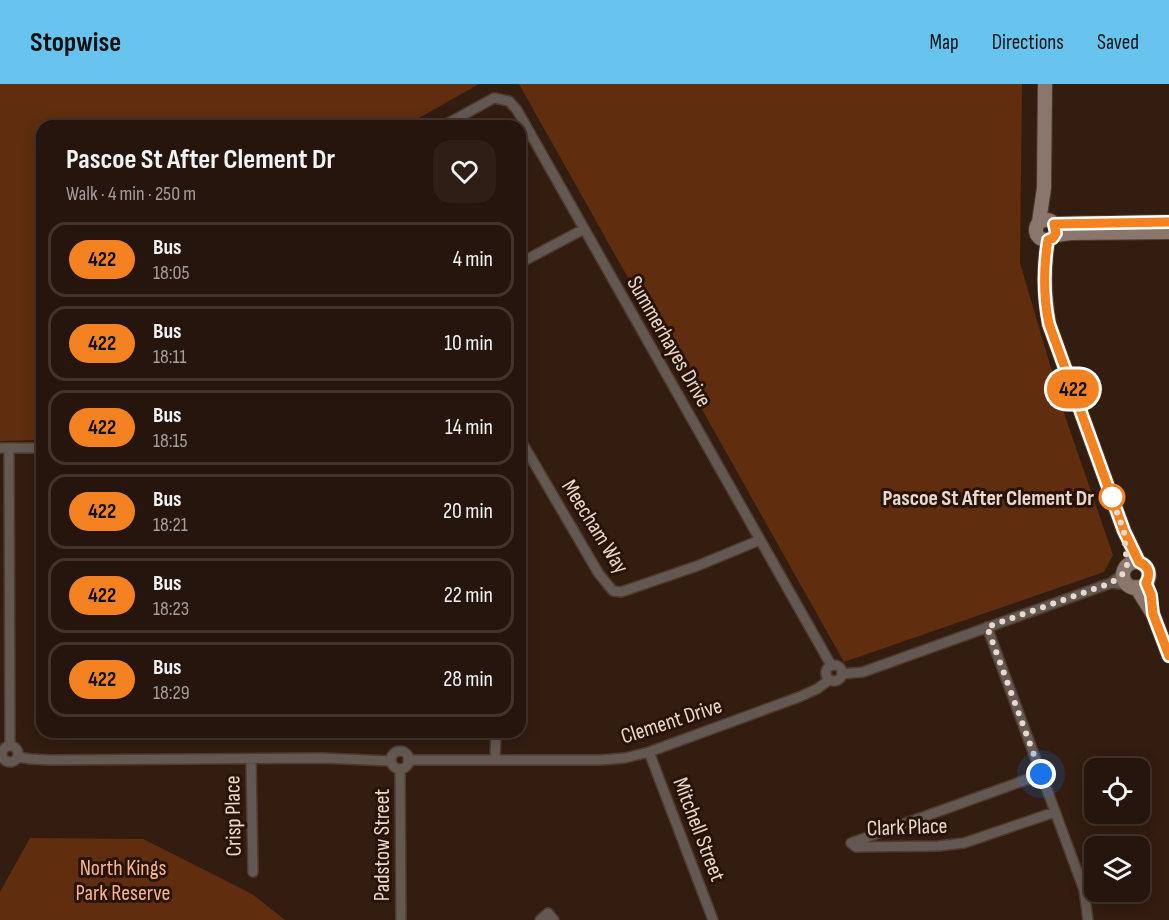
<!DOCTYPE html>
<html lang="en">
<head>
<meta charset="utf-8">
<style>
  :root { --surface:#26150c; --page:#2e1e15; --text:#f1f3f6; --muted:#a49f9d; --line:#42342d; --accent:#66c4ef }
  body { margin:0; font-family:"Sofia Sans Condensed",sans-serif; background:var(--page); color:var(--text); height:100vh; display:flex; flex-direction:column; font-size:22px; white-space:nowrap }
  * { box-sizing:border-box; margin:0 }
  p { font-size:20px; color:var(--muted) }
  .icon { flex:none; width:33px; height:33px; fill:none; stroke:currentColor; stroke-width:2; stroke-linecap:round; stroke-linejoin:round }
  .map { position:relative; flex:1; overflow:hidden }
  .side { position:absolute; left:36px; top:36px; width:490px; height:618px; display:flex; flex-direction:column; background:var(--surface); border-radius:18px; box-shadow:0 3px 15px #0003,0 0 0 2px var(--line) }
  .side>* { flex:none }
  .badge { padding:0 12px; border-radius:20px; font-size:21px; line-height:39px }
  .controls { position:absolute; left:1084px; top:674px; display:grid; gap:12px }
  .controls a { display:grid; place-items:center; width:66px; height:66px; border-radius:12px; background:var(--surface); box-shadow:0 3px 15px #0003,0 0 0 2px var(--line); font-size:30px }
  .you { position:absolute; width:30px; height:30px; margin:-15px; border:4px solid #fff; border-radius:50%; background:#1a73e8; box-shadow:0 0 0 9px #1a73e833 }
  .map>.badge { position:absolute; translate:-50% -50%; box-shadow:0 0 0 3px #fff }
  .round { display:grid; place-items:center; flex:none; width:63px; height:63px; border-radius:18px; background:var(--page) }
  .summary { display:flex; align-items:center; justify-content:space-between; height:102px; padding:0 30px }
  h1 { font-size:28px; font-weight:700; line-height:45px }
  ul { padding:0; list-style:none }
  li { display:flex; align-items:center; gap:18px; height:75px; margin:0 12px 9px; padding:0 18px; border:3px solid var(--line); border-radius:18px }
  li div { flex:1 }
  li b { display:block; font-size:22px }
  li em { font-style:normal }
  li .badge { min-width:66px; font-weight:700; text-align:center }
  header { display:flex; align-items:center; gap:36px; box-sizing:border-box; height:84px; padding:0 30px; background:var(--accent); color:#111 }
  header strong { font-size:28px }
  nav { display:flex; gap:33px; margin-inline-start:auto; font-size:21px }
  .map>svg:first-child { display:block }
</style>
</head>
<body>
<header>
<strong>Stopwise</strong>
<nav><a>Map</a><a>Directions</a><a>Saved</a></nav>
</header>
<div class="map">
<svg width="1169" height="836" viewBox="0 0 1169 836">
  <rect width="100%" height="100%" fill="#331c10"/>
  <path fill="#602e0e" d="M0,0H479L405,42H42V356L0,357Z
    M519,0H1022L1020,179L1066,335L1113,471L1104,488L844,578Z
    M30,754L143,755L252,810L285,836H0V808Z"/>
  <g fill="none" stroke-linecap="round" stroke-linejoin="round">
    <g stroke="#503a2f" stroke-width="12">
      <path id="street" d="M443,42L494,14L509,17L517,26L831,581
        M520,179L584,145
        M520,355L599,490L613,507L621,508L697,482L760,456
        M0,364H42
        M9,364L10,661
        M1111,499L1128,501
        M987,543L1084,806L1088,836
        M826 589a8 8 0 1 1 16 0a8 8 0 1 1-16 0Z
        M842,590L863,588L1111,499L1124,489
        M2 670a8 8 0 1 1 16 0a8 8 0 1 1-16 0Z
        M391 676a9 9 0 1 1 18 0a9 9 0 1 1-18 0Z
        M649,668L713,836
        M18,673L31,675L49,676L322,674L391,677
        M495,675L496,648
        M251,676L253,788
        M408,676H600L625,674L649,668L799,613L817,605L829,596
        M400,685L401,836
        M851,759L856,763L938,762L964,759L1055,728
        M851,759L1042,690
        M540,836L548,829L554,836"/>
    </g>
    <g stroke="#503a2f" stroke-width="16">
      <path id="secondary" d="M1036 146a10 10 0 1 1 20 0a10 10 0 1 1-20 0Z
        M1039,138L1044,104L1045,0
        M1054,140L1169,138
        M1055,151L1071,149L1169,148
        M1048,156C1043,186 1044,211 1049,240L1124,447L1139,478
        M1123 491a13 13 0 1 1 26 0a13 13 0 1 1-26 0Z
        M1136,503L1153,530L1169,572"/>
    </g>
    <use href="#street" stroke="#645852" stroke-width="9"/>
    <use href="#secondary" stroke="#8a766c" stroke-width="14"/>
  </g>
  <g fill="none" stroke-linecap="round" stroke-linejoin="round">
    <g stroke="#fff" stroke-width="14">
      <path id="line" d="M1169,138L1054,140L1056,149L1053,154L1048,156C1043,186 1043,211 1049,240L1124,447L1139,478C1149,482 1151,490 1146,499L1151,511L1153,530L1169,572"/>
    </g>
    <use href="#line" stroke="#f58220" stroke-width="9"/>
    <path stroke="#e8d8d0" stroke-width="6" stroke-dasharray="0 10.8" d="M1041,690L987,543L1111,499L1124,489L1127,482L1124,447L1109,407L1112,413"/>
  </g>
  <circle fill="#fff" stroke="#f58220" stroke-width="3" cx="1112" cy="413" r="12"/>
  <g text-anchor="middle" stroke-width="6" stroke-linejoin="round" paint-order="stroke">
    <g font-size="22" fill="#e8d8d0" stroke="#291307">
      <text transform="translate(670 257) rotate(60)" y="8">Summerhayes Drive</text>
      <text transform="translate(596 442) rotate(58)" y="8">Meecham Way</text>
      <text transform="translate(671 636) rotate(-18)" y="8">Clement Drive</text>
      <text transform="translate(232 732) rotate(-91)" y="8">Crisp Place</text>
      <text transform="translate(907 742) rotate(-2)" y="8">Clark Place</text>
      <text transform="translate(700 745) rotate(69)" y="8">Mitchell Street</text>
      <text transform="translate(381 761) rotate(-90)" y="8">Padstow Street</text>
    </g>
    <g font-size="22" font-weight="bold" fill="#e8d8d0" stroke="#291307" text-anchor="end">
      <text x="1094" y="421">Pascoe St After Clement Dr</text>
    </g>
    <g font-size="22" fill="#f5b491" stroke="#291307">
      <text x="123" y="791">North Kings<tspan x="123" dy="25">Park Reserve</tspan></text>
    </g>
  </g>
</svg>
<div class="controls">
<a><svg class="icon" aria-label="locate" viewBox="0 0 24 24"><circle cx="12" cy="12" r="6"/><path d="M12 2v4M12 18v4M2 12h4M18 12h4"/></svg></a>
<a><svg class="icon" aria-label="layers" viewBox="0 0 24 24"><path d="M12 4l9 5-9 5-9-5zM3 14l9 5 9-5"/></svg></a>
</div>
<div class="you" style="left:1041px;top:690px"></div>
<b class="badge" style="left:1073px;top:305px;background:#f58220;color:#111">422</b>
<section class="side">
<div class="summary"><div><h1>Pascoe St After Clement Dr</h1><p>Walk · 4 min · 250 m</p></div><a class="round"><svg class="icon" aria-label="heart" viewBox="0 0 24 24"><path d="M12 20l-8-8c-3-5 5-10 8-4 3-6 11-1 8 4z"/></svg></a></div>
<ul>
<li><span class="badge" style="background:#f58220;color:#111">422</span><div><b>Bus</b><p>18:05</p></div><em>4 min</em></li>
<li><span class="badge" style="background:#f58220;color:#111">422</span><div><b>Bus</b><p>18:11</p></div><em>10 min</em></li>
<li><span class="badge" style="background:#f58220;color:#111">422</span><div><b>Bus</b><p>18:15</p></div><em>14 min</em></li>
<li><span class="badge" style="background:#f58220;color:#111">422</span><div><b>Bus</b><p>18:21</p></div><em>20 min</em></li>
<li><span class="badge" style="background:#f58220;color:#111">422</span><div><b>Bus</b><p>18:23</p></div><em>22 min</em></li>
<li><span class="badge" style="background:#f58220;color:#111">422</span><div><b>Bus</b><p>18:29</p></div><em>28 min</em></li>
</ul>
</section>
</div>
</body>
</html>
